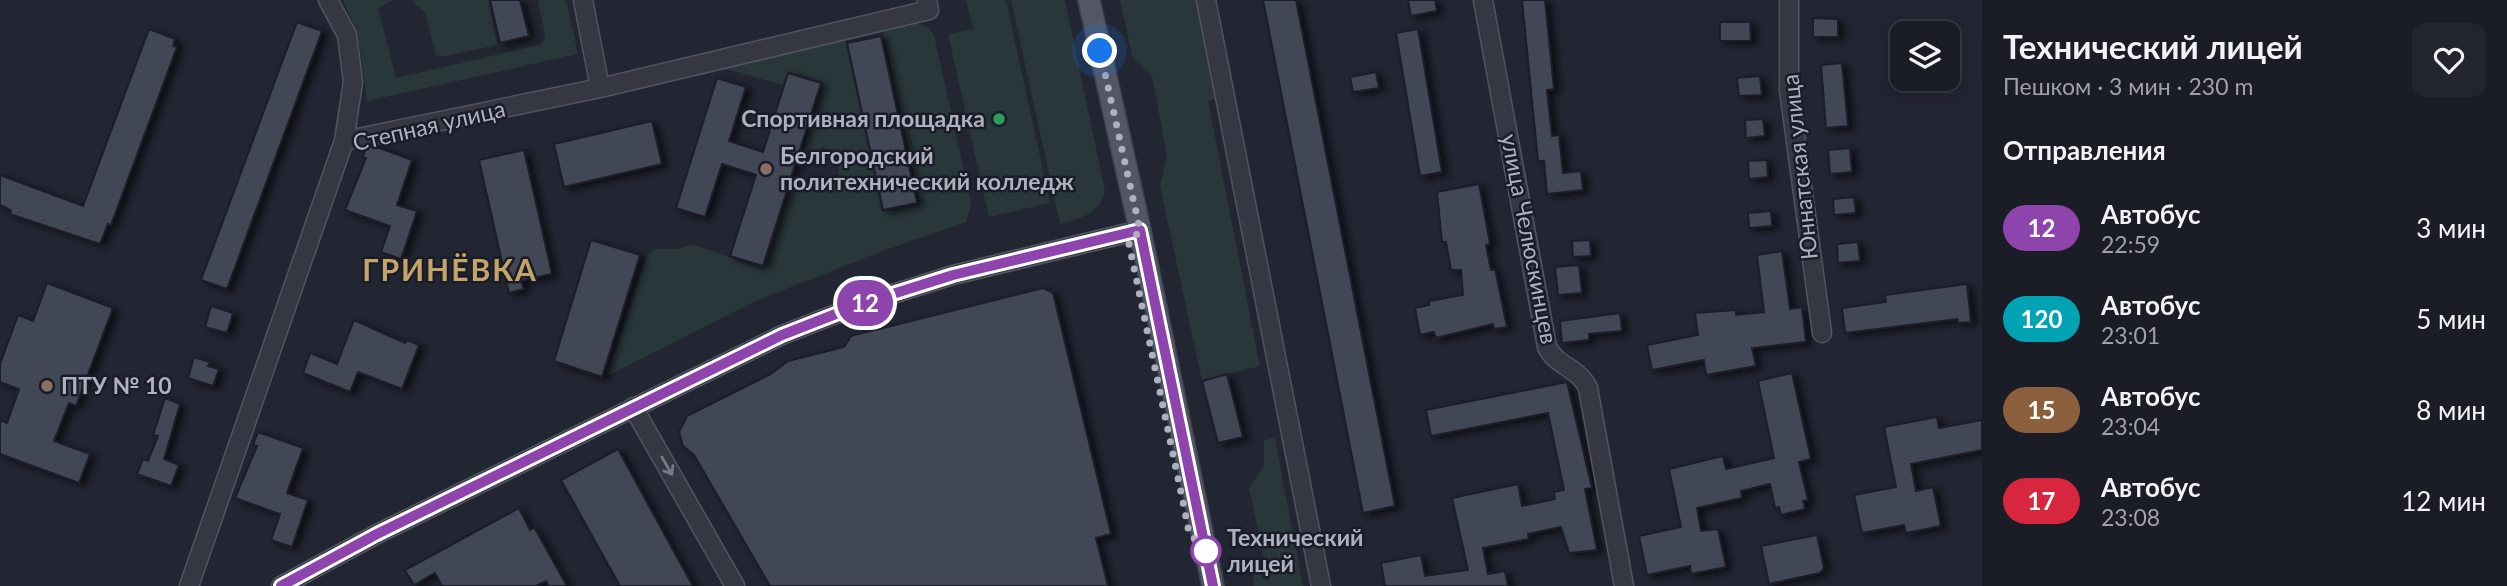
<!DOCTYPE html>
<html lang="ru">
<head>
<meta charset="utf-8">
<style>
  :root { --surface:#1a1c26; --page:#23252e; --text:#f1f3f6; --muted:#9fa1a7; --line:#383a43 }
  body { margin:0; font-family:Lato,sans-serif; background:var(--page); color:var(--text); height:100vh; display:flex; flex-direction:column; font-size:26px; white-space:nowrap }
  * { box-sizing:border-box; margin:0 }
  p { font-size:23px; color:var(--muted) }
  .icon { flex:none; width:38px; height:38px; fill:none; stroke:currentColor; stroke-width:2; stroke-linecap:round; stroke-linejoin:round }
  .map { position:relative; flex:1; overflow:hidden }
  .sheet { display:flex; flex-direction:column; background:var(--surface); width:525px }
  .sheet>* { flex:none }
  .badge { padding:0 14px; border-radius:23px; font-size:24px; line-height:46px }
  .tools { position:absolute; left:1890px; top:21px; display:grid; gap:14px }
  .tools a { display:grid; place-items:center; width:70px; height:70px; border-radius:14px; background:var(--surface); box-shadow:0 4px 18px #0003,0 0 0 2px var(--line); font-size:35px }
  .you { position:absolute; width:35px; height:35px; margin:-18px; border:5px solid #fff; border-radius:50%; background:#1a73e8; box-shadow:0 0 0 10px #1a73e833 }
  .map>.badge { position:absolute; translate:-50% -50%; box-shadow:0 0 0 4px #fff }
  h2 { padding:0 21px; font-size:26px; line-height:63px }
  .round { display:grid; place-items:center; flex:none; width:74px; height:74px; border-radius:14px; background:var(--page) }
  .headline { display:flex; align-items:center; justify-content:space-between; height:119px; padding:0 21px }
  h1 { font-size:33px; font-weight:700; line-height:52px }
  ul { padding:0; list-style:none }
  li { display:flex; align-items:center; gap:21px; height:91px; padding:0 21px }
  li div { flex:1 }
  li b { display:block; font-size:26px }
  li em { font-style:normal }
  li .badge { min-width:77px; font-weight:700; text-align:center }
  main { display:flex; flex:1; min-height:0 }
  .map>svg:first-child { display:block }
</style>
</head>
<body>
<main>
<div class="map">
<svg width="1982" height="586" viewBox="0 0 1982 586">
  <defs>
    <filter id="shadow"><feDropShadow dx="5.5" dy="3" stdDeviation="3.5" flood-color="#0009"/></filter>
  </defs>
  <rect width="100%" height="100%" fill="#222532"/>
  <path fill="#29363a" d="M343,0H393L378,8L396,78L542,44L545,35L538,0H566L578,54L367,101L358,34Z
    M411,0H488L497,45L441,57L436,55L425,13Z
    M966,0H1006L1050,203L989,217L948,34L973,29Z
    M1011,0H1065L1105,191C1102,213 1079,219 1060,224Z
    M1120,0H1203L1221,97L1208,101L1260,366L1202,381L1160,186L1167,155L1152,76L1132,56Z
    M913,22L927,26L934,35L971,203L966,222L880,252L758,300L607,376L647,255L655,249H678L692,244L763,269L792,183C810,195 823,194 838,179C841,164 837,153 823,147L817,154L808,157L802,154L823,82L788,71L783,85L715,66L841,37L846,43L882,212L920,204L883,32L887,28Z
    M1275,438L1303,586H1253L1254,569L1269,582L1249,488L1264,466V440Z"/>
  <path fill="#434757" stroke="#1c1e2a" stroke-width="2" filter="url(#shadow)" d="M490,0H520L529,36L500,43Z
    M1263,0H1296L1395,506L1363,513Z
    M1408,0H1435L1437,11L1411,16Z
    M1522,0H1545L1554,89L1547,90L1552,136L1559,135L1563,173L1581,171L1583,190L1547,194L1544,161H1538Z
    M1813,18L1838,19V37H1813Z
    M297,22L322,31L227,289L201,280Z
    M1720,22H1750L1751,41H1720Z
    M149,29L175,39L173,46L177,47L111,225L108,224L100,244L10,214L11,210L0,205V175L83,206Z
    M1418,29L1442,172L1420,176L1396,33Z
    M881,36L917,203L883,210L847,43Z
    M1842,63L1848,126L1826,128L1821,65Z
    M1376,72L1379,88L1353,92L1350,77Z
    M788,73L821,83L763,266L730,256L756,175L722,164L705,217L676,208L717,78L746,87L729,141L763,152Z
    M1760,76L1762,95L1739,96L1737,78Z
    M1763,119L1765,136L1746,138L1745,120Z
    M652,121L662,164L564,187L554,144Z
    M374,146L412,160L397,205L417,211L401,259L381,252L390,226L345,210L366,158L363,157L366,148Z
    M1850,148L1852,172L1830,174L1828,150Z
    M524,150L552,274L521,281L524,289L509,293L479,160Z
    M1767,160L1768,177L1749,179L1748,161Z
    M1479,184L1490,244L1486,245L1491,270L1495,269L1507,327L1494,329L1493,324L1436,338L1434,332L1420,335L1415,308L1429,305V301L1463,295L1461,270H1451L1446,242H1442L1437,192Z
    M1854,197L1856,213L1834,215L1833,199Z
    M1771,211L1772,226L1749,228L1748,213Z
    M591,240L640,255L602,377L554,361Z
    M1590,240L1591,256L1573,257L1572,241Z
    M1858,242L1860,261L1838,263L1837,244Z
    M1782,251L1790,309L1802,307L1806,342L1752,348L1756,366L1706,375L1704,360L1652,370L1647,345L1698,335L1695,313L1736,310V315L1764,312L1757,255Z
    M1579,265L1582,293L1558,295L1555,267Z
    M47,283L113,308L76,406L69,403L54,441L90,454L79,483L0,454V420L7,423L19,389L0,382V364L18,315L33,321Z
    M1967,284L1971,322L1958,323L1957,319L1845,333L1842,308L1886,302L1885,295Z
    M1043,288L1053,293L1111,534L1096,538L1108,586H770L694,455L683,446L679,432L687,416L771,374L788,361L844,347L851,336Z
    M211,306L233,313L227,333L205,327Z
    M1620,313L1622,331L1589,334V340L1562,343L1560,321Z
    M354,320L405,343L407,340L419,345L402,389L358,372L350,392L303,373L310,353L337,364Z
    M194,357L210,362L208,366L219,369L213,386L188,378Z
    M1792,373L1811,459L1799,462L1808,500L1803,501L1805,509L1781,515L1779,507L1775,508L1770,484L1741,491L1742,498L1697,508L1701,531L1718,529L1726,567L1691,574L1690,566L1647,575L1639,536L1681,527L1669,469L1723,456L1726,469L1774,458L1758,381Z
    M1227,374L1243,437L1218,443L1202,381Z
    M1567,382L1592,488L1585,489L1597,550L1569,553L1561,527L1528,534L1529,539L1483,548L1488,574L1505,571L1508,586H1385L1381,563L1421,555L1425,576L1468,570L1452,498L1518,484L1522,506L1555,499L1554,492L1564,490L1548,413L1431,436L1426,410Z
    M165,398L180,404L164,459L179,465L171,486L137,474L143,459L148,461L158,436L153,435Z
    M1937,417L1939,428L1982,420V450L1911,464L1916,491L1933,487L1941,526L1906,533L1904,525L1862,533L1854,495L1896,487L1884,427Z
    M258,432L303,448L287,493L308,500L292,547L271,540L280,514L235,498L257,446L253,445Z
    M618,449L667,539L693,586H620L561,480Z
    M519,508L530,530L534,527L567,586H549L546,581L536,586H442L435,573L414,585L405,570Z
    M1817,535L1824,568L1820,573L1769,584L1761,546Z"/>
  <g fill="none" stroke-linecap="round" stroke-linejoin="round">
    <g stroke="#525461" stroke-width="21">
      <path id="minor" d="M328,0L347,35L353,82L344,141
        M583,0L600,88
        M1206,0L1321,586
        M1483,0L1547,347C1556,366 1579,368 1588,388L1624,586
        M1789,0V90L1822,333
        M633,407L735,586
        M189,586L344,141L600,88L929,10L927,0
        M281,586L377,534L782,335L864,303L953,275L1140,230"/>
    </g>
    <g stroke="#3e404d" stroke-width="24">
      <path id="major" d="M1089,0L1140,230L1213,586"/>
    </g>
    <use href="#minor" stroke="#353743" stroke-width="18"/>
    <use href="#major" stroke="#535663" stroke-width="21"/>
  </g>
  <defs><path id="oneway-shaft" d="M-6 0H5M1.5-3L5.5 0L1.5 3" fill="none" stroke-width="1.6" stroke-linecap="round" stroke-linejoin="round" transform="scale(1.75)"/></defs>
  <use stroke="#787a88" href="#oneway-shaft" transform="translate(667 466) rotate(60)"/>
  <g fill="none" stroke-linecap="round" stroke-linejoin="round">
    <g stroke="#fff" stroke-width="16">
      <path id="line" d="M281,586L377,534L782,335L864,303L953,275L1140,230L1213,586"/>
    </g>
    <use href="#line" stroke="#8e44ad" stroke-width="10"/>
    <path stroke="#afb1c0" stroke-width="7" stroke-dasharray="0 12.6" d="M1100,51L1140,230L1129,244L1184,507L1189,533L1206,551"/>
  </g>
  <circle fill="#2e9e5b" stroke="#1a1d28" stroke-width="2.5" cx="999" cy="119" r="7"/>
  <g fill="#8d6e63" stroke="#1a1d28" stroke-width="2.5">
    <circle cx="766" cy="169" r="7"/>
    <circle cx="47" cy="386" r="7"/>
  </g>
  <circle fill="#fff" stroke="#8e44ad" stroke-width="3.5" cx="1206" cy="551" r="14"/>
  <g text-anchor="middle" stroke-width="5" stroke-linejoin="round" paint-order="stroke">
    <g font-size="23" font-weight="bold" fill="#afb1c0" stroke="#1a1d28" text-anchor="start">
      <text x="985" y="127" text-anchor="end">Спортивная площадка</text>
      <text x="780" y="164">Белгородский<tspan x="780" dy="26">политехнический колледж</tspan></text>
      <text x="61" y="394">ПТУ № 10</text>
    </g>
    <g font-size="23" fill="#afb1c0" stroke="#1a1d28">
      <text transform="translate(429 126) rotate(-13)" y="8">Степная улица</text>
      <text transform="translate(1800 167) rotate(-96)" y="8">Юннатская улица</text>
      <text transform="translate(1529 239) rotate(79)" y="8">улица Челюскинцев</text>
    </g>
    <g font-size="23" font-weight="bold" fill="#afb1c0" stroke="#1a1d28" text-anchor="start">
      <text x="1227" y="546">Технический<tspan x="1227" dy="26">лицей</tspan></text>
    </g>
    <g font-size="30" font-weight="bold" letter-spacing="2" fill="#c3a567" stroke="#1a1d28">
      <text x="450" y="281">ГРИНЁВКА</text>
    </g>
  </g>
</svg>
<div class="tools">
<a><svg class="icon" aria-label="layers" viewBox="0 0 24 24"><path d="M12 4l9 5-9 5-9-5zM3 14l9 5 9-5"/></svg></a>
</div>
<div class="you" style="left:1100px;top:51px"></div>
<b class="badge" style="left:865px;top:303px;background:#8e44ad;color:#fff">12</b>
</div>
<section class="sheet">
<div class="headline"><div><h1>Технический лицей</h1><p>Пешком · 3 мин · 230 m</p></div><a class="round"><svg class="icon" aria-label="heart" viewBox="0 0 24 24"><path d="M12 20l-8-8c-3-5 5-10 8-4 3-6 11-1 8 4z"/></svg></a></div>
<h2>Отправления</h2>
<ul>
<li><span class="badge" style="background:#8e44ad;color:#fff">12</span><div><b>Автобус</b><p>22:59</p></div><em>3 мин</em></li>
<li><span class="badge" style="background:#00a3b4;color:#fff">120</span><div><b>Автобус</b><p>23:01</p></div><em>5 мин</em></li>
<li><span class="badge" style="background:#8b5e3c;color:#fff">15</span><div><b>Автобус</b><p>23:04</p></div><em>8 мин</em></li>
<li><span class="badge" style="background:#d7263d;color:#fff">17</span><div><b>Автобус</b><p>23:08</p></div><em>12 мин</em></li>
</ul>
</section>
</main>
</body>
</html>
